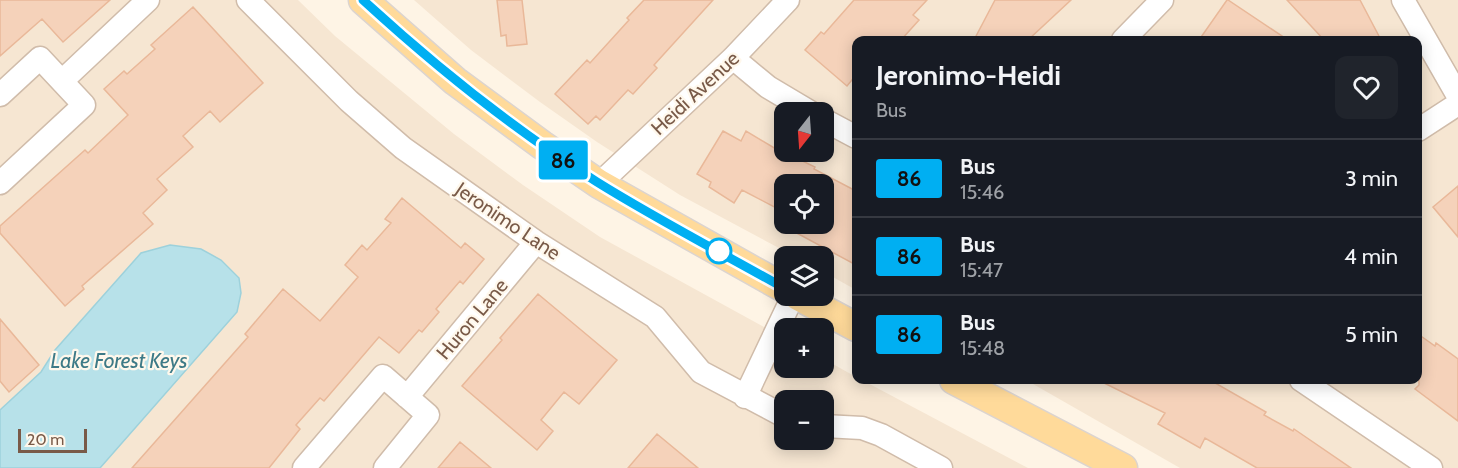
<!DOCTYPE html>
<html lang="en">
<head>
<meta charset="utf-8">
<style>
  :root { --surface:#171b24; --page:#20242c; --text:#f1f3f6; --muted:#9ea1a6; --line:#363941 }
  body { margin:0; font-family:Cabin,sans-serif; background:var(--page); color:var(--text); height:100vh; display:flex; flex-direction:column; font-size:22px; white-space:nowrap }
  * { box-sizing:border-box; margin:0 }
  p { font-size:20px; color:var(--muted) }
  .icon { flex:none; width:33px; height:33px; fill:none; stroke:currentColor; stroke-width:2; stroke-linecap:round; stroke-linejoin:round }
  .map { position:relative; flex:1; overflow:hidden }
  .sheet { position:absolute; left:852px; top:36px; width:570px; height:348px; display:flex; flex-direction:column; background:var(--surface); border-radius:12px; box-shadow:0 3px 15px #0003 }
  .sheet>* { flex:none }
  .badge { padding:0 12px; border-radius:4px; font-size:21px; line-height:39px }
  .needle { width:39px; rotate:197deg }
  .buttons { position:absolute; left:774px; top:102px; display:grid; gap:12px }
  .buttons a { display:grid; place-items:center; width:60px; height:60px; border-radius:12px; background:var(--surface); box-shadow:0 3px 15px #0003; font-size:30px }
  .scale { position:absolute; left:18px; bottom:15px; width:69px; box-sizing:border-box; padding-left:6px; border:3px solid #795a48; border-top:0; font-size:16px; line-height:21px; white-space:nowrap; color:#795a48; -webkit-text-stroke:4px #fff8ec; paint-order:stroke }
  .map>.badge { position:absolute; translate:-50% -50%; box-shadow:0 0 0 3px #fff }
  .round { display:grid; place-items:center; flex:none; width:63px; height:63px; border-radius:12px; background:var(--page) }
  .head { display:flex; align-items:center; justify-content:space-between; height:102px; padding:0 24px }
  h1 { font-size:28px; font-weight:700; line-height:45px }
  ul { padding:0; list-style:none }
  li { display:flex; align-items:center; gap:18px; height:78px; padding:0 24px; border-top:2px solid var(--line) }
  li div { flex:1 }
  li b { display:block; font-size:22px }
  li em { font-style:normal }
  li .badge { min-width:66px; font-weight:700; text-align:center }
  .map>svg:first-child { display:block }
</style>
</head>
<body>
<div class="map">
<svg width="1458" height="468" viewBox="0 0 1458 468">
  <rect width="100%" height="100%" fill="#fef4e5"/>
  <path fill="#f6e6d2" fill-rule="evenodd" d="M0,0H298L335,36L454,134L523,185L600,237L784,338V368H824V359L856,377V380H862L1028,468H0ZM784,400H824V440H784Z
    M414,0H1458V468H1180L1026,380H1418V40H856V290L824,272V256H794L680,195L597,142L540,102L471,50ZM784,112H824V152H784ZM784,184H824V224H784Z"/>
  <path fill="#b7e1e9" stroke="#9dd1db" stroke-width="1.5" d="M170,245L201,249L221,260L239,278L241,293L237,312L100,468H0V410L41,372L55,350L141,253Z"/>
  <path fill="#f5d2ba" stroke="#e9b899" stroke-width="1.5" d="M0,0H110L63,42L42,19L0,56Z
    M497,0H522L527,44L507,46L506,35L501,36Z
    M644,0H713L654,65L657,68L633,94L628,90L600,120L596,116L588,124L555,94L587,60L590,63L629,20L627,18Z
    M854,0H927L913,15L919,20L901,40H856V75L847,86L805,50L821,32L824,34Z
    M995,0H1071L1028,40H974Z
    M1227,0H1228L1288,40H1199Z
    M1287,0H1360L1381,40H1324Z
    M193,7L263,83L220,122L210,111L183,136L193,147L157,179L167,190L143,213L153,224L82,286L84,289L65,306L0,233V226L85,150L88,153L128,115L104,89L124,71L127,74L155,49L151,45Z
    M723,131L741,141L746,131L781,152L782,151L815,167L814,169L856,191V265L780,224H824V184H784V212L742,190L734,203L709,187L711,182L697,174Z
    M1458,186V237L1433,207Z
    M402,198L461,248L465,243L484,259L463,284L460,281L436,309L439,312L422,332L419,330L399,353L379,337L324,401L320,398L296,425L300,429L269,468H132L248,337L245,334L283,289L320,321L358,277L345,265L362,245L367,250L391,223L385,219Z
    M538,294L617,360L579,404L564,392L541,420L553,431L537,450L462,386L502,340L500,338Z
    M0,319L39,365L9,392L0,381Z
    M1418,334L1435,346L1436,343L1458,359V421L1415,389L1419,385Z
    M1098,380H1210L1266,412L1264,415L1293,431L1294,429L1351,468H1257L1205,438L1200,448L1158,424L1165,413Z
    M657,434L698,468H628Z
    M460,442L491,468H438Z"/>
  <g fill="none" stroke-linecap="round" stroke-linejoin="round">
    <g stroke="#d0bcaa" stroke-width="25">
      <path id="minor" d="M248,0L349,101L403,148L536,242L655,317L701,372L784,416
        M1403,0L1458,96
        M1123,40L1162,0
        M733,58L768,87L810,112
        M62,81L148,0
        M0,95L40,58L84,105L0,183
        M824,120L856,137
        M1418,130L1458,104
        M599,184L733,58L788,0
        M1301,380L1431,468
        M407,397L536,242
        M745,397L793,296
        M824,426L862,428L881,435L941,468
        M304,468L383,376L428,415L385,468"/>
    </g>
    <g stroke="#dcd4cf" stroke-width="31">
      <path id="major" d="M363,0L455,81L542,145L599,184L784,288
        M798,296L856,327
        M954,380L1123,468"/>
    </g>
    <use href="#minor" stroke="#fff" stroke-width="22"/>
    <use href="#major" stroke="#ffda9a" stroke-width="28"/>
  </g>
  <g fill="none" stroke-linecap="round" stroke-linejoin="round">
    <g stroke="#fff" stroke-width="14">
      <path id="line" d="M363,0C436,67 513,129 597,182C658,220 722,253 784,288"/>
    </g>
    <use href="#line" stroke="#00aff2" stroke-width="9"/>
  </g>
  <circle fill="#fff" stroke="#00aff2" stroke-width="3" cx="719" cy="251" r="12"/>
  <g text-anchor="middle" stroke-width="4.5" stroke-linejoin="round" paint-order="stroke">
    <g font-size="20" fill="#795a48" stroke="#fff8ec">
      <text transform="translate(695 93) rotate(-43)" y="7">Heidi Avenue</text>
      <text transform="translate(508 221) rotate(34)" y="7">Jeronimo Lane</text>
      <text transform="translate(472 319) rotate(-50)" y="7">Huron Lane</text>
    </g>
    <g font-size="21" font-style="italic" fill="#3d7a87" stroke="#fff8ec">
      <text x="119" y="368">Lake Forest Keys</text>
    </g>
  </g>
</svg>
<div class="buttons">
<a><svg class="needle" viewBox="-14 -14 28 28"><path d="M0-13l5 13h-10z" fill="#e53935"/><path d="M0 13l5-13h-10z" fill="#9ea1a6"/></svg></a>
<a><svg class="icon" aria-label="locate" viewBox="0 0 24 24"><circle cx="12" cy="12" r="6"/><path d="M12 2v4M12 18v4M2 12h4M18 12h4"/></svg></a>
<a><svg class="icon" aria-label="layers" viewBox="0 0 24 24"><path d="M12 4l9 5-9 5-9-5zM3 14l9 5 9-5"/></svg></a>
<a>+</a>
<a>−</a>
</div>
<div class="scale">20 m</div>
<b class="badge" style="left:563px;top:160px;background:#00aff2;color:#111">86</b>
<section class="sheet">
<div class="head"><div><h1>Jeronimo-Heidi</h1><p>Bus</p></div><a class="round"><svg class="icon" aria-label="heart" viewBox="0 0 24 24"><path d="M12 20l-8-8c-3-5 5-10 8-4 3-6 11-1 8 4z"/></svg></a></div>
<ul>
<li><span class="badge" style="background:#00aff2;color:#111">86</span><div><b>Bus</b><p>15:46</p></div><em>3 min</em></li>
<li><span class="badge" style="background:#00aff2;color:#111">86</span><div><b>Bus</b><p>15:47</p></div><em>4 min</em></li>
<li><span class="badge" style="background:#00aff2;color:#111">86</span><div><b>Bus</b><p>15:48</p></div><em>5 min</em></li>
</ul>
</section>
</div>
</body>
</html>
